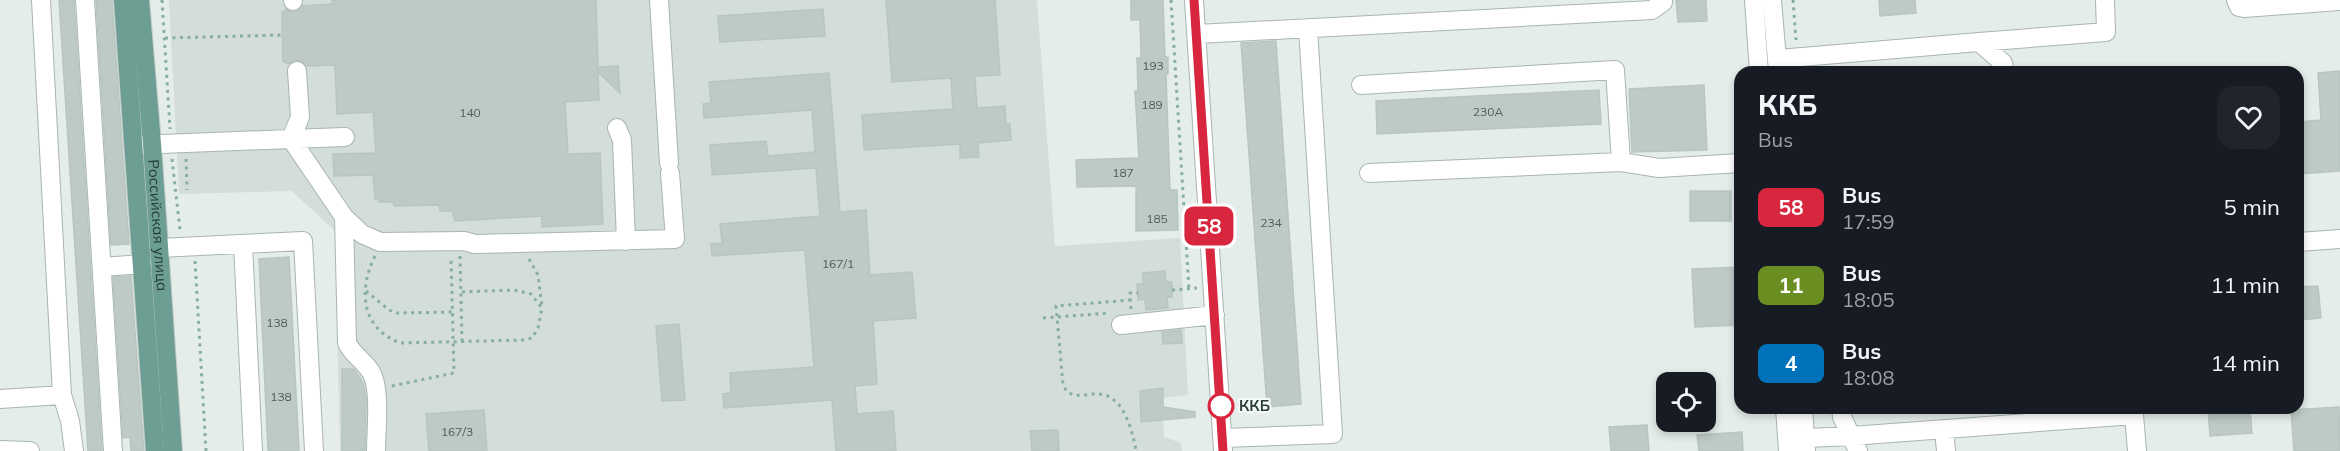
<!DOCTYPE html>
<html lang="en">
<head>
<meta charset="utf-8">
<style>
  :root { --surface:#171b24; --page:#20242c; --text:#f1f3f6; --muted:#9ea1a6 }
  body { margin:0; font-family:Mulish,sans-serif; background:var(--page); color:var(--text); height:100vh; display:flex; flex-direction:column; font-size:22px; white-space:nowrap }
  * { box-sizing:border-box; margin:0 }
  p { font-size:20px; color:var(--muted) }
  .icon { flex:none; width:33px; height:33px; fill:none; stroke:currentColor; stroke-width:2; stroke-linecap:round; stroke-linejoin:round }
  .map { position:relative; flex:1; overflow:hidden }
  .side { position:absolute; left:1734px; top:66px; width:570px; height:348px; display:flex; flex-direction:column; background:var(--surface); border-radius:18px; box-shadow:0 3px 9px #0003 }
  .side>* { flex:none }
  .badge { padding:0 12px; border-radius:9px; font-size:21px; line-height:39px }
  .tools { position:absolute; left:1656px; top:372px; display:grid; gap:12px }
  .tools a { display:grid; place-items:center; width:60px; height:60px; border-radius:12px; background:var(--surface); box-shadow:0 3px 9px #0003; font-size:30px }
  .map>.badge { position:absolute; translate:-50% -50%; box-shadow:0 0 0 3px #fff }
  .round { display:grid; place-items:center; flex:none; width:63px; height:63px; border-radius:18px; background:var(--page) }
  .overview { display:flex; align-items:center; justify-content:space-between; height:102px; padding:0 24px }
  h1 { font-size:28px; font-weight:800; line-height:45px }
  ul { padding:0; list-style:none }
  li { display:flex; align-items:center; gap:18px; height:78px; padding:0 24px }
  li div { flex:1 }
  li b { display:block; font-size:22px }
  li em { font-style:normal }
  li .badge { min-width:66px; font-weight:700; text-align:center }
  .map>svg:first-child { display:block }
</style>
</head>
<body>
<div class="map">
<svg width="2340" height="451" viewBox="0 0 2340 451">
  <rect width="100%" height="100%" fill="#e5edea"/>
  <path fill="#d3ddd9" d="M169,0H1037L1055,246L1180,238L1188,395L1162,398L1164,437L1181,443L1182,451H340L335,231L292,191L179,194Z"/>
  <path fill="#bdcac6" stroke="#b8c6c1" stroke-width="1.5" d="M59,0H74L102,451H88Z
    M96,0H112L129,244L111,245Z
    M332,0H596L598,67L618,66L620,93L598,72L599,100L565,102L568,154L600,153L603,224L542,227V216L455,221L452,211H440L439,205L394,206L393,202H379L378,199H375L373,175L334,176L333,154L376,153L373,112L337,114L335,65L307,66L301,61L296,60L288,64L283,61L282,13L286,9L292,12L298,11L303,6L332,4Z
    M886,0H995L1000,75L975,76L977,108L1005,106L1006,124H1010L1011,140L978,143L979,157L960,158V144L864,150L862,115L953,109L951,78L892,82Z
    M1131,0H1163L1165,57H1168V74H1166L1170,190H1177L1178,230L1136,231V186L1077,187L1076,160L1139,158L1135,91H1138L1137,58H1141L1140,20H1131Z
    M1676,0H1706L1707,21L1678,22Z
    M1879,0H1915L1916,13L1880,16Z
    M823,9L825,36L720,42L718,16Z
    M1276,41L1301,404L1267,407L1241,43Z
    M2340,71V171L2298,174V122L2321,120L2318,73Z
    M829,73L840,212L866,210L870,275L912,272L916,318L873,321L877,384L855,386L857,414L893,411L896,451H836L832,400L724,408L723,394L731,393L730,373L814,367L805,250L712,256L711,244L722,243L720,224L820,216L816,168L712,175V170L710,145L766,141L768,156L815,152L812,110L704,118L703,104L711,103L709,82Z
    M1704,85L1707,150L1632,152L1629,89Z
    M1599,90L1601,124L1377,134L1376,101Z
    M1690,191H1731V221H1690Z
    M289,257L299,451H268L259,259Z
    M1740,267V325L1695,327L1692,269Z
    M1165,271L1166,282H1172V297H1167L1168,308L1146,310L1145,299L1138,300L1137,284H1143V273Z
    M131,276L137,359L144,451H131L130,437L123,438L113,277Z
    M2318,286L2321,318L2298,320V287Z
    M679,324L685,400L662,401L656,326Z
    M1181,330L1182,343L1163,344L1162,332Z
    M342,369H354L363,383L366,399L365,451H342Z
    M1163,388V407L1195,412V417L1141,422L1140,391Z
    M2339,407L2340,451H2294L2291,410Z
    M2208,408H2250L2252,433L2210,436Z
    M484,410L487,451H429L426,414Z
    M1647,425L1649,451H1611L1609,427Z
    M1058,430L1059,451H1032L1030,431Z
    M1742,432L1743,451H1699L1697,435Z"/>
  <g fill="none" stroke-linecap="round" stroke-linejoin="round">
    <g stroke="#a8b5b1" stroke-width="20">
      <path id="minor" d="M41,0L62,395L70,421L74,451
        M85,0L113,451
        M293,0V1
        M659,0L669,163
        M1194,0L1223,450
        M1754,0L1759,72
        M1772,0L1778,72
        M2236,0L2239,7L2244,8L2340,1
        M1197,34L1652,10L1663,2V0
        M1979,42L2106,32L2105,0
        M1777,59L1979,42L2003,63L2005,72
        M297,71L300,117L291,139L345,137
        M1361,85L1615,70L1621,162L1659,168L1740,163
        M617,128L622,140L626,241
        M136,145L291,139L344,217L362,234L380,242L464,241L475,244L675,239L670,173
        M1369,173L1621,162
        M344,217L347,343C353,355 364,361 371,372C381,388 376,431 376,451
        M2298,242L2340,239
        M243,244L253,451
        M159,248L303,241L314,451
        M102,267L143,264
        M1121,325L1215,315
        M0,399L62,395
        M1785,408L1788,451
        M1803,408L1806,451
        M1841,408L1842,417L1851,436L2134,415L2137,451
        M1944,430L1946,451
        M1223,438L1333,434L1308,28
        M1787,439L1851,436L1858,451
        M0,450L30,451"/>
    </g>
    <g stroke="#c2c9c7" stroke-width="20">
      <g id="major">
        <path d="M123,0L155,451"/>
        <path id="s1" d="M140,0L152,144L173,451"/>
      </g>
    </g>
    <path stroke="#88aea3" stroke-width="3" stroke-dasharray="3 4.5" stroke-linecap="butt" d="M162,0L170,129
      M1171,0L1189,289
      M1793,0L1796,40
      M165,38L283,35
      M172,159L180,230
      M186,159L187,190
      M375,256C358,290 361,328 400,343L524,340L532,338L538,328L542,308L531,294L514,290L461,292
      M460,256L462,341
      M529,259L538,275L542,307
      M195,261L206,451
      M1172,290L1197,288
      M366,291L389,310L397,313L453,312
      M1131,300L1056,306L1063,385C1072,404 1089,390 1105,395C1125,401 1133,433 1136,451
      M1131,309L1130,293H1138
      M1043,318L1110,313
      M392,386L454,373L451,257"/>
    <use href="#minor" stroke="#fff" stroke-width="18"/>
    <use href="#major" stroke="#6d9e93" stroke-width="18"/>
  </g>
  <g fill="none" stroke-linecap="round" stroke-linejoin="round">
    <g stroke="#fff" stroke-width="14">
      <path id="line" d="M1194,0L1223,451"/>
    </g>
    <use href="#line" stroke="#d7263d" stroke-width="9"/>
  </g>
  <circle fill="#fff" stroke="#d7263d" stroke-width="3" cx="1221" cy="406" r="12"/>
  <g text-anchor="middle" stroke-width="4.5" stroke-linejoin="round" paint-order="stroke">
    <g font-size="12" fill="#4c605c">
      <text x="1153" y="70">193</text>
      <text x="1152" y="109">189</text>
      <text x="1488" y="116">230А</text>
      <text x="470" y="117">140</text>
      <text x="1123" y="177">187</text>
      <text x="1157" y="223">185</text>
      <text x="1271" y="227">234</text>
      <text x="838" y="268">167/1</text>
      <text x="277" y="327">138</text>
      <text x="281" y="401">138</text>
      <text x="457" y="436">167/3</text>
    </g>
    <g font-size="15" fill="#263d38" stroke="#f5f9f8">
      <text dy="5" stroke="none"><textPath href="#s1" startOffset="226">Российская улица</textPath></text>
    </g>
    <g font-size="15" font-weight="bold" fill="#263d38" stroke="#f5f9f8" text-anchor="start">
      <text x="1239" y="411">ККБ</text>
    </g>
  </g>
</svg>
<div class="tools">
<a><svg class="icon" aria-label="locate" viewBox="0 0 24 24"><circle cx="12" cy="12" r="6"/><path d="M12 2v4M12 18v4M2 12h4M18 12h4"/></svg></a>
</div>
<b class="badge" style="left:1209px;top:226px;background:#d7263d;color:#fff">58</b>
<section class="side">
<div class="overview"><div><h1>ККБ</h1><p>Bus</p></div><a class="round"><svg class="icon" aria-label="heart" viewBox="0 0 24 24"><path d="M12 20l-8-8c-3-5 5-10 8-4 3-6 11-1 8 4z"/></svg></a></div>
<ul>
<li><span class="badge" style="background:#d7263d;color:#fff">58</span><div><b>Bus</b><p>17:59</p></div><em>5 min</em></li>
<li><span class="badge" style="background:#6b8e23;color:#fff">11</span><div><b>Bus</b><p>18:05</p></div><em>11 min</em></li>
<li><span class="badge" style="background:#0072bc;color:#fff">4</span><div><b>Bus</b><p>18:08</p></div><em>14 min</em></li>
</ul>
</section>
</div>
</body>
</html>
